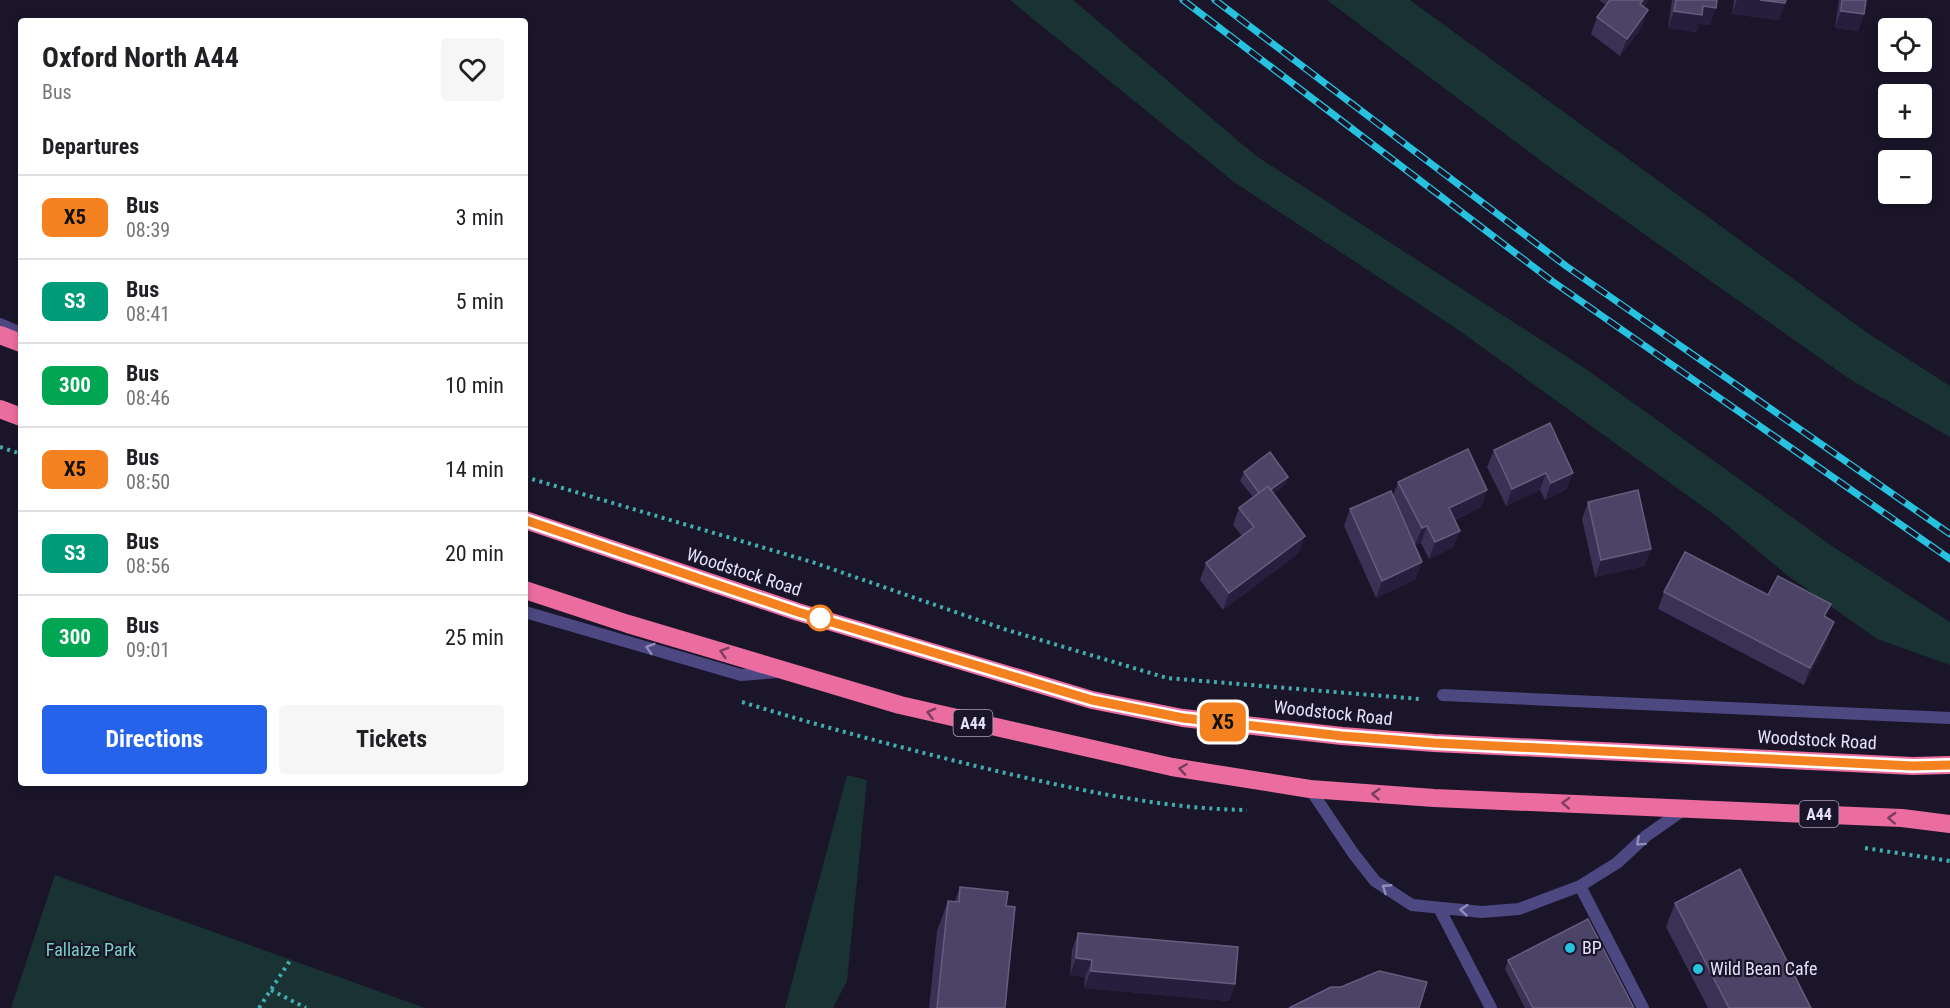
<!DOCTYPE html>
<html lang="en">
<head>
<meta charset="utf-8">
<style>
  :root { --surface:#fff; --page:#f6f6f6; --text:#202124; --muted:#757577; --line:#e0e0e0; --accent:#2563eb }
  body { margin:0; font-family:"Roboto Condensed",sans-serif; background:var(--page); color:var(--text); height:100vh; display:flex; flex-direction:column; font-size:22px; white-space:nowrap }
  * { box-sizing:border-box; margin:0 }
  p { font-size:20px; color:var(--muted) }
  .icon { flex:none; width:33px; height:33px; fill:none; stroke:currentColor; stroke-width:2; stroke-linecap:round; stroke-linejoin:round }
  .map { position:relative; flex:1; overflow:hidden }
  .sheet { position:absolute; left:18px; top:18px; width:510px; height:768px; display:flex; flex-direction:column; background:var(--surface); border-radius:6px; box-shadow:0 3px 9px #0003 }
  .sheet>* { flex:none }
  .badge { padding:0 12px; border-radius:9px; font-size:21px; line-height:39px }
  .tools { position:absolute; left:1878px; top:18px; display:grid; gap:12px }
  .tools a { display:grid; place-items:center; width:54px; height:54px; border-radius:6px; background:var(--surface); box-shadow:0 3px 9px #0003; font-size:30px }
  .map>.badge { position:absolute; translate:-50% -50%; box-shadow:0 0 0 3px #fff }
  h2 { padding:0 24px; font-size:22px; line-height:54px }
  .round { display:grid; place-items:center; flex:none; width:63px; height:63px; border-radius:6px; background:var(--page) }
  .overview { display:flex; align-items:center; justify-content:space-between; height:102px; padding:0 24px }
  h1 { font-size:28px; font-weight:700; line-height:45px }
  .button { display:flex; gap:12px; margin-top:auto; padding:12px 24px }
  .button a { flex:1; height:69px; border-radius:6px; background:var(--accent); color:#fff; font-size:24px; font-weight:700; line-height:69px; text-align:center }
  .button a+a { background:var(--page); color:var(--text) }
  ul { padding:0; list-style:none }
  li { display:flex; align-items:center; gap:18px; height:84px; padding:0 24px; border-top:2px solid var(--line) }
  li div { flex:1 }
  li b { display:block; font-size:22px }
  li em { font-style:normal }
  li .badge { min-width:66px; font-weight:700; text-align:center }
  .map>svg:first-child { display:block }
</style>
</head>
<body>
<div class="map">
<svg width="1950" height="1008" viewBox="0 0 1950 1008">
  <rect width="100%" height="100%" fill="#1a1529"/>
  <path fill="#193233" d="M1010,0H1073L1256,156L1586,369L1832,546L1950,622V665L1877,639L1787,575L1720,519L1457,329L1234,182Z
    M1327,0H1410L1869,334L1950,386V437L1851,380L1552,169Z
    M847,775L867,780L847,981L833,1008H785Z
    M55,875L425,1008H11Z"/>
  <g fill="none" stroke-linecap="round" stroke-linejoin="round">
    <path stroke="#42adae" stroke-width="4" stroke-dasharray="3 4.5" stroke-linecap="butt" d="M0,447L21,454
      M525,477L812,562L1004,629L1167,678L1419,699
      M742,702C829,729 917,752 1005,773C1084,791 1166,809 1247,810
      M1865,848L1950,861
      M271,990L306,1008
      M259,1008L291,959"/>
    <path stroke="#4d4782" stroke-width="12" d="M0,324L21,333
      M525,612L741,675L778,672
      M1443,695L1950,718
      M1310,789L1353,853L1375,881L1412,905L1482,912L1519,909L1580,886L1617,863L1646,836L1686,808
      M1580,886L1643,1008
      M1439,908L1491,1008"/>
    <path stroke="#eb6da0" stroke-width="18" d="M0,335L21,343
      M0,409L21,417
      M525,520L798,612L915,647L1092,700L1183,718L1342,736L1434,743L1913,766L1950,765
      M525,590L628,624L900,705L1172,767L1310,789L1434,798L1902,818L1950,824"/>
    <g stroke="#28c2e1" stroke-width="7">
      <path id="rail" d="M1183,0L1552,281L1950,559
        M1215,0L1566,266L1950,534"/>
    </g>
    <use href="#rail" stroke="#1a1529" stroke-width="4.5" stroke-dasharray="14" stroke-linecap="butt"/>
  </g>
  <path fill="#3a3155" d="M1599,0H1649L1644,7L1642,27L1620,56L1591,34L1597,17L1606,5Z
    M1672,0H1717L1710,25L1699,24L1696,32L1668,28Z
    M1734,0H1786L1779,20L1732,14Z
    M1839,0H1866L1864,14L1858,31L1835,28Z
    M1550,423L1567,489L1545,500L1540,490L1506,506L1487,467L1494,450Z
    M1244,472L1288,477L1285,485L1273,494L1299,553L1223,610L1200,580L1206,563L1242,536L1233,525L1239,508L1253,497L1240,481Z
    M1398,482L1487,490L1481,507L1455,520L1454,547L1429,559L1421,543L1415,545L1410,535L1416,579L1376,598L1344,526L1350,509L1393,496Z
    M1588,502L1645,566L1595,577L1582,519Z
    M1664,592L1768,595L1826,618L1828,639L1804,685L1658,609Z
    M960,887L1006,906L1005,1008H929L937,931L948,901H955Z
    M1675,903L1811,1008H1708L1666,927Z
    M1078,933L1235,984L1229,1001L1084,988L1085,977L1070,975L1072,950Z
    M1508,960L1634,1008H1525L1505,969Z"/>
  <path fill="#251e3c" d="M1643,0H1649L1634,21L1640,4Z
    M1737,0H1760L1785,3L1779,20L1732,14Z
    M1703,6L1716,8L1710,25L1699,24L1696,32L1668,28L1674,11Z
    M1648,10L1642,27L1620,56L1627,39Z
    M1841,11L1864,14L1858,31L1835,28Z
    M1546,473L1540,490L1506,506L1512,489Z
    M1573,473L1567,489L1545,500L1551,483Z
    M1288,477L1285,485L1259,505L1262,496Z
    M1487,490L1481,507L1443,525L1449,508Z
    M1427,526L1421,543L1415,545L1422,528Z
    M1460,531L1454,547L1429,559L1435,542Z
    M1305,536L1299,553L1223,610L1229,593Z
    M1651,549L1645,566L1595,577L1601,560Z
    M1422,562L1416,579L1376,598L1382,581Z
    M1834,622L1828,639L1804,685L1810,668Z
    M1076,958L1092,960L1085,977L1070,975Z
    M1091,971L1235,984L1229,1001L1084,988Z"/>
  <path fill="#4c4466" stroke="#645d7e" stroke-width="1.5" d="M1610,0H1643L1640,4L1648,10L1627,39L1597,17Z
    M1676,0H1717L1716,8L1703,6L1702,15L1674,11Z
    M1760,0H1786L1785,3Z
    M1842,0H1866L1864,14L1841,11Z
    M1550,423L1573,473L1551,483L1546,473L1512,489L1494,450Z
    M1468,449L1487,490L1449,508L1460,531L1435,542L1427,526L1422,528L1398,482Z
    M1270,452L1288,477L1270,490L1268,486L1259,493L1244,472Z
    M1268,486L1305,536L1229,593L1206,563L1254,527L1239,508Z
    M1638,490L1651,549L1601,560L1588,502Z
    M1391,491L1422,562L1382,581L1350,509Z
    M1685,552L1768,595L1778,576L1831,604L1824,616L1834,622L1810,668L1664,592Z
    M1740,869L1811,1008H1729L1675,903Z
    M960,887L1008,892L1006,906L1015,907L1005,1008H937L948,901L959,902Z
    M1588,919L1634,1008H1533L1508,960Z
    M1078,933L1238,947L1235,984L1091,971L1092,960L1076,958Z
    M1379,971L1427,982L1419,1008H1289L1331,987H1341Z"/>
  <defs><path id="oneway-chevron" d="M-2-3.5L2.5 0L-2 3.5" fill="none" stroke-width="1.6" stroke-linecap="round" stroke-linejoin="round" transform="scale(1.5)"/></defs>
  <g stroke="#928db8">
    <use href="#oneway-chevron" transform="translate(650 648) rotate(-163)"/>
    <use href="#oneway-chevron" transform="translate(1640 842) rotate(138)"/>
    <use href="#oneway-chevron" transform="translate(1386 888) rotate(-147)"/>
    <use href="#oneway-chevron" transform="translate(1464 910) rotate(-175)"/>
  </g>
  <g stroke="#783d5f">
    <use href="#oneway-chevron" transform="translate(724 652) rotate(-163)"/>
    <use href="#oneway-chevron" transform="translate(931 713) rotate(-166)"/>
    <use href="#oneway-chevron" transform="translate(1183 769) rotate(-171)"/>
    <use href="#oneway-chevron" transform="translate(1376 794) rotate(-176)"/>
    <use href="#oneway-chevron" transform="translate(1566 803) rotate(-178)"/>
    <use href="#oneway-chevron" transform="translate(1892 818) rotate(-177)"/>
  </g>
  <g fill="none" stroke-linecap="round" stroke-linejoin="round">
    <g stroke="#fff" stroke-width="14">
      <path id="line" d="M525,520L798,612L915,647L1092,700L1183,718L1342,736L1434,743L1913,766L1950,765"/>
    </g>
    <use href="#line" stroke="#f58220" stroke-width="9"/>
  </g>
  <circle fill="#fff" stroke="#f58220" stroke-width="3" cx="820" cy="618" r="12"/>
  <g fill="#28c2e1" stroke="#1a1529" stroke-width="2">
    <circle cx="1570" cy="948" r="6"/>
    <circle cx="1698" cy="969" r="6"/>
  </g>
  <g text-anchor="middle" stroke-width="4.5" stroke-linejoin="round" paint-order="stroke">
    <g fill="#1a1529" stroke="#a9a4bc" stroke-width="1.5">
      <rect x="953.5" y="710" width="39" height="26" rx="4.5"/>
      <rect x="1799.5" y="801" width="39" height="26" rx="4.5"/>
    </g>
    <g font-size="16" font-weight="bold" fill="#e6e2fb">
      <text x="973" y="729">A44</text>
      <text x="1819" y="820">A44</text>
    </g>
    <g font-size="18" fill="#e6e2fb" stroke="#1a1529">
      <text transform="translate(744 572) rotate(18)" y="6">Woodstock Road</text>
      <text transform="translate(1333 713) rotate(6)" y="6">Woodstock Road</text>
      <text transform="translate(1817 740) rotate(3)" y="6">Woodstock Road</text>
    </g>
    <g font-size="18" fill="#e6e2fb" stroke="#1a1529" text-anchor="start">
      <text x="1582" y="954">BP</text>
      <text x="1710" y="975">Wild Bean Cafe</text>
    </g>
    <g font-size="18" fill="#76d2c2" stroke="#1a1529">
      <text x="91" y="956">Fallaize Park</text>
    </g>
  </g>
</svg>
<div class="tools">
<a><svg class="icon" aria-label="locate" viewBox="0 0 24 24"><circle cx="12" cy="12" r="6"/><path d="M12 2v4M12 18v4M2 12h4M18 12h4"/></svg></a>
<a>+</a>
<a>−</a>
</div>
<b class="badge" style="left:1223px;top:722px;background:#f58220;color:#111">X5</b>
<section class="sheet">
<div class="overview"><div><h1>Oxford North A44</h1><p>Bus</p></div><a class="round"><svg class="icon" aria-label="heart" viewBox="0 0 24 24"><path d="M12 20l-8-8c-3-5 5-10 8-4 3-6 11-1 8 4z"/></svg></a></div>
<h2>Departures</h2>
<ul>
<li><span class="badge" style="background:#f58220;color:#111">X5</span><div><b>Bus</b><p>08:39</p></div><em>3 min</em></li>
<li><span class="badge" style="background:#009b79;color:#fff">S3</span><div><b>Bus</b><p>08:41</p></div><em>5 min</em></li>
<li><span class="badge" style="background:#00a651;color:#fff">300</span><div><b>Bus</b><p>08:46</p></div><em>10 min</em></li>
<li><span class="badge" style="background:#f58220;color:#111">X5</span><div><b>Bus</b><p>08:50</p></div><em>14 min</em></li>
<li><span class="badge" style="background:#009b79;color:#fff">S3</span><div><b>Bus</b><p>08:56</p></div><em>20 min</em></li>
<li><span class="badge" style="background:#00a651;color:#fff">300</span><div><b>Bus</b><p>09:01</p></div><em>25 min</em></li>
</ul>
<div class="button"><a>Directions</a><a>Tickets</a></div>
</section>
</div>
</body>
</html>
